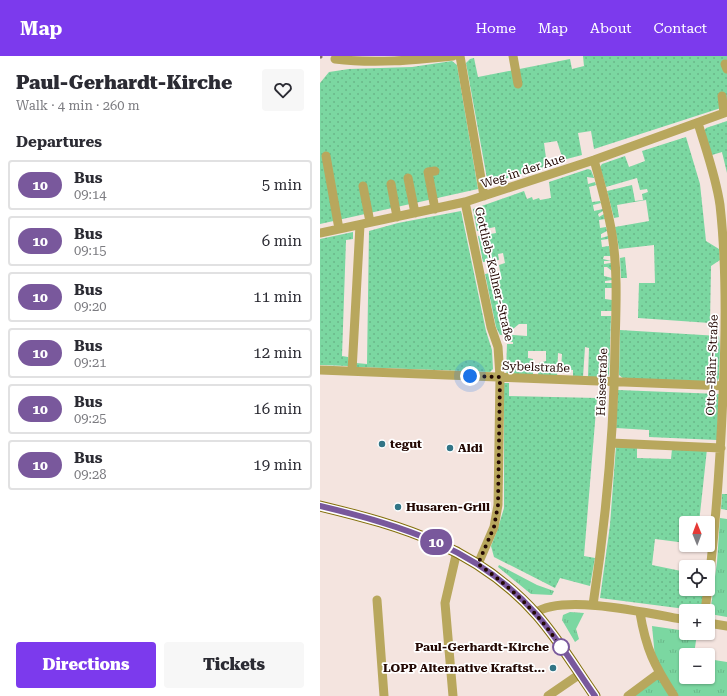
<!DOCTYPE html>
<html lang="en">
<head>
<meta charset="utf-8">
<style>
  :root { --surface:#fff; --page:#f7f7f7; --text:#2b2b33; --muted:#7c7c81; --line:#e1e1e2; --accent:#7c3aed }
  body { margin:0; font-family:"Roboto Serif",serif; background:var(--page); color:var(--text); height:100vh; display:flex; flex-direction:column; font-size:15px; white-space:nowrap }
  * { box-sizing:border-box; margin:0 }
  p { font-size:13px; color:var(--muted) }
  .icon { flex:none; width:22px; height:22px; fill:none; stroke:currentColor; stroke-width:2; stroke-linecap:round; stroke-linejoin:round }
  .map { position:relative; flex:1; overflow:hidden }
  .side { display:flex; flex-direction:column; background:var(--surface); width:320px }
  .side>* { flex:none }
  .badge { padding:0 8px; border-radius:13px; font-size:14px; line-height:26px }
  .needle { width:26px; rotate:359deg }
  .fabs { position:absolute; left:359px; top:460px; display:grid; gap:8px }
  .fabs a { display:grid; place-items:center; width:36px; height:36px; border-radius:4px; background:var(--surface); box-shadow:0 1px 3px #0004; font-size:20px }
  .you { position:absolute; width:20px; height:20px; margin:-10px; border:3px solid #fff; border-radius:50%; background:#1a73e8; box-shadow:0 0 0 6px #1a73e833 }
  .map>.badge { position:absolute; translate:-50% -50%; box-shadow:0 0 0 2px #fff }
  h2 { padding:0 16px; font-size:15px; line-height:36px }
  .round { display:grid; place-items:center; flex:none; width:42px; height:42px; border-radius:4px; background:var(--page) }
  .summary { display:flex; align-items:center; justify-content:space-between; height:68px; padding:0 16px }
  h1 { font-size:19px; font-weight:800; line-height:30px }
  .cta { display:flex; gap:8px; margin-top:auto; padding:8px 16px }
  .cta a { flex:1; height:46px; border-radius:4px; background:var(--accent); color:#fff; font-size:16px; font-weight:800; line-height:46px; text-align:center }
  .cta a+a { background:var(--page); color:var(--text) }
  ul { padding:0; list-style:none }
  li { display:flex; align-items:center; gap:12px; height:50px; margin:0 8px 6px; padding:0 8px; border:2px solid var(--line); border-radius:4px }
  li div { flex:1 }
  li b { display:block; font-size:15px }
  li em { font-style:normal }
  li .badge { min-width:44px; font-weight:700; text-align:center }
  header { display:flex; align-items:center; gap:24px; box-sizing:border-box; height:56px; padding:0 20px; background:var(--accent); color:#fff }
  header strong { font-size:19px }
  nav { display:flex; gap:22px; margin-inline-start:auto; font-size:14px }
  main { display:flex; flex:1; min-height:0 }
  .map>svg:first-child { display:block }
</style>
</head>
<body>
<header>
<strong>Map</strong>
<nav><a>Home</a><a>Map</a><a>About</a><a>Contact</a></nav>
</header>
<main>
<section class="side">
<div class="summary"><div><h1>Paul-Gerhardt-Kirche</h1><p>Walk · 4 min · 260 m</p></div><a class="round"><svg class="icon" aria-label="heart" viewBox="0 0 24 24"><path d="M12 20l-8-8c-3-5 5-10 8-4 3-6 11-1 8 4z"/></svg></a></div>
<h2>Departures</h2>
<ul>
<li><span class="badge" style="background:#79589c;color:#fff">10</span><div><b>Bus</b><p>09:14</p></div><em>5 min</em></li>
<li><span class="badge" style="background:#79589c;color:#fff">10</span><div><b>Bus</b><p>09:15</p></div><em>6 min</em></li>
<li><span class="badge" style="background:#79589c;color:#fff">10</span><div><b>Bus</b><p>09:20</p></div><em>11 min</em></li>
<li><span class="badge" style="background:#79589c;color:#fff">10</span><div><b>Bus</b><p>09:21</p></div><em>12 min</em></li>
<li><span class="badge" style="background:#79589c;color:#fff">10</span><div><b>Bus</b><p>09:25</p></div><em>16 min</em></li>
<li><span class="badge" style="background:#79589c;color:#fff">10</span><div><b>Bus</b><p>09:28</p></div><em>19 min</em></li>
</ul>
<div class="cta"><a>Directions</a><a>Tickets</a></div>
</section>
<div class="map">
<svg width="407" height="640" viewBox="0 0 407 640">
  <defs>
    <pattern id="grass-tufts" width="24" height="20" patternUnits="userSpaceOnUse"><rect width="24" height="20" fill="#7bd7a1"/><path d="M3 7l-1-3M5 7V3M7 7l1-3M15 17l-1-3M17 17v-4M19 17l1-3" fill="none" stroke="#6ab789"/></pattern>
    <pattern id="garden-dots" width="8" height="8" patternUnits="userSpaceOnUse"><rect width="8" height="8" fill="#7bd7a1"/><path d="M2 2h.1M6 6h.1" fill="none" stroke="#6ab789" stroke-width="1.8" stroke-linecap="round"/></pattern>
  </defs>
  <rect width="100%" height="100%" fill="#f4e4df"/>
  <path fill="url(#grass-tufts)" d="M400,462L407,463V561L390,558L397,506Z
    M179,509L217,529L234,535L232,539L211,538L178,511Z
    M250,556L264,557L256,573L259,583L255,586L242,564L243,559Z
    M332,570L366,575V577H377L374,599H366V621H388V603L407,606V640H313L337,622Z"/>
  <path fill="url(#garden-dots)" d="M263,0H407V50L274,93L271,75L258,77L262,99L243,104L237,85L224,87L227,110L168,128L146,7L150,3L154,2L158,21L250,3L252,13L264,10Z
    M132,5L137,9L158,133L0,168V27L9,16L29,13L92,11Z
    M407,65V117L402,96L392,99L384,75L386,72Z
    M366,81L380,128L386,185L399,193L400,204L391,210L390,267L318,262L319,227H335L334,189L299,193L295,171L329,165L326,144L297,149L299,161L294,162L287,135L312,129L315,145L323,144L322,138L328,136L327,133L320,134L317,122L286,131L280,111L282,108L305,100L309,111L325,105L322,95Z
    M268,113L271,114L274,122L267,121L268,128L275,126L276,129L269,131L272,146L280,145L281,147L273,149L274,155L283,153V155L278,158L279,161L284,158L285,163L279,164L280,172L286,171L287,175L281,178V182L288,180V183L281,184L282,191L289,190L291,200H284L283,203L291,205H284V208L291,207L292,215L287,211H284V220L292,222V224L285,225V227H292V232H285V243L292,244V255H281V260H291L289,319L287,321H268L269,292L265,291L263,321H253V314L241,313L242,298L238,297L237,321L218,320L219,307L226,305V295H208V302L213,303V320L189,319L186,316L187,288H193V286H187V282L193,279L207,280V268H199L187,278L180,279L176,271L165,218L180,215L179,209L185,207L183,197L178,198L179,204L163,206L158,180L176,177L175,171L157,175L153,153L204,135L207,143L212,141L213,144L219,142L220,144L231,142L229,126Z
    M141,155L166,275L172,294L173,313L170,316L36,311V307L47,308L49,175L78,167Z
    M33,176V183L26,184L22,300L28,301V310L0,309V183Z
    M305,201L307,222H301L300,202Z
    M300,274L399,280L400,292L399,322L397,326L304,323L299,319Z
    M184,327H189V340L277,342L264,500L275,502L270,530L240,522L235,532L174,501L171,490L177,475L184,452Z
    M298,334L399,338L397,384L329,381V374L296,372Z
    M296,390L317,391V402L351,403L352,393H387L379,467H366V487L335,483L332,509L366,516V533H384L381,555L280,542L290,469Z
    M402,438H407V454L401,453Z"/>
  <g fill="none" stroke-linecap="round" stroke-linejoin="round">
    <path stroke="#b8a75d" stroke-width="9" d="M140,0L164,140
      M193,0L198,28
      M15,3C55,8 94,4 133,0
      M405,8L407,13
      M402,40L404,57
      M378,67C386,94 396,121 400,149C407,212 406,275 403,338C400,411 395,483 385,555
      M6,100L19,173
      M88,122L95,157
      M71,128L77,161
      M43,130L50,166
      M145,146L171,271L178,291L180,321L178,449L174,471L158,508
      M115,153L108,116L115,115
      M0,177L145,146L274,104L407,56
      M0,314L407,330
      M32,315L40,169
      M291,387L401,392
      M57,544L64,640
      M273,549C286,463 294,377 295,290C296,252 298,215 292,178C288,153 281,129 274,104
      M215,557C244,537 331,558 366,564
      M320,557C326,593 334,609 354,640
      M388,567L407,570
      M133,640L125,547L137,495
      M228,640L260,618
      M308,640L339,617"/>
    <path stroke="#836f0b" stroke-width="11" d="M0,450C83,470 158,492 217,559C239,584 256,613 275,640"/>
    <path stroke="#836d68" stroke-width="2.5" stroke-dasharray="7 7" stroke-linecap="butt" d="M0,2L2,0"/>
  </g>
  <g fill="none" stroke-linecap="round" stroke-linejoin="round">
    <g stroke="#fff" stroke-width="9">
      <path id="line" d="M0,450C83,470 158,492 217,559C239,584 256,613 275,640"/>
    </g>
    <use href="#line" stroke="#79589c" stroke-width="6"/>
    <path stroke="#230803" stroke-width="4" stroke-dasharray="0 7.2" d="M150,320L180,321L178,449L174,471L158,508C191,531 219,558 241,591"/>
  </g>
  <g fill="#327586" stroke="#fff" stroke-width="1.5">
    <circle cx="62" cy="388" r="4"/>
    <circle cx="130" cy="392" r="4"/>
    <circle cx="78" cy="451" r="4"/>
    <circle cx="233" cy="612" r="4"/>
  </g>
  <circle fill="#fff" stroke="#79589c" stroke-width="2" cx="241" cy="591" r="8"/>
  <g text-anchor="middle" stroke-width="3.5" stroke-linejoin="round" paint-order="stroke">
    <g font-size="12" fill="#230803" stroke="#fff">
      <text transform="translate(203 115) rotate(-18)" y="4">Weg in der Aue</text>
      <text transform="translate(174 218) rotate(77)" y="4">Gottlieb-Kellner-Straße</text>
      <text transform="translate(392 309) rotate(-88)" y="4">Otto-Bähr-Straße</text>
      <text transform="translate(216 311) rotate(2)" y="4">Sybelstraße</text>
      <text transform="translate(282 326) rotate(-88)" y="4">Heisestraße</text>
    </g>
    <g font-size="12" font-weight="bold" fill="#230803" stroke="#fff" text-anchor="start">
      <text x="70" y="392">tegut</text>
      <text x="138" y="396">Aldi</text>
      <text x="86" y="455">Husaren-Grill</text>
      <text x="225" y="616" text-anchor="end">LOPP Alternative Kraftst...</text>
    </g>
    <g font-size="12" font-weight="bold" fill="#230803" stroke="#fff" text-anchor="end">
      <text x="229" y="595">Paul-Gerhardt-Kirche</text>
    </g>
  </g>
</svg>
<div class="fabs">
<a><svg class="needle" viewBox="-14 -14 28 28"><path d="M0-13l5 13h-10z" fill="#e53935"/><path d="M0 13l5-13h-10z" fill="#7c7c81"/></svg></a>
<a><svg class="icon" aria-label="locate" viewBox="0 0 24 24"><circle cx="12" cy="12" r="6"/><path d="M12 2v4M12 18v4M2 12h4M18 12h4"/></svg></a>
<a>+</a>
<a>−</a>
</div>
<div class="you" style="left:150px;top:320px"></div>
<b class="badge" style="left:116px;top:486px;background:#79589c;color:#fff">10</b>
</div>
</main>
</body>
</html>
